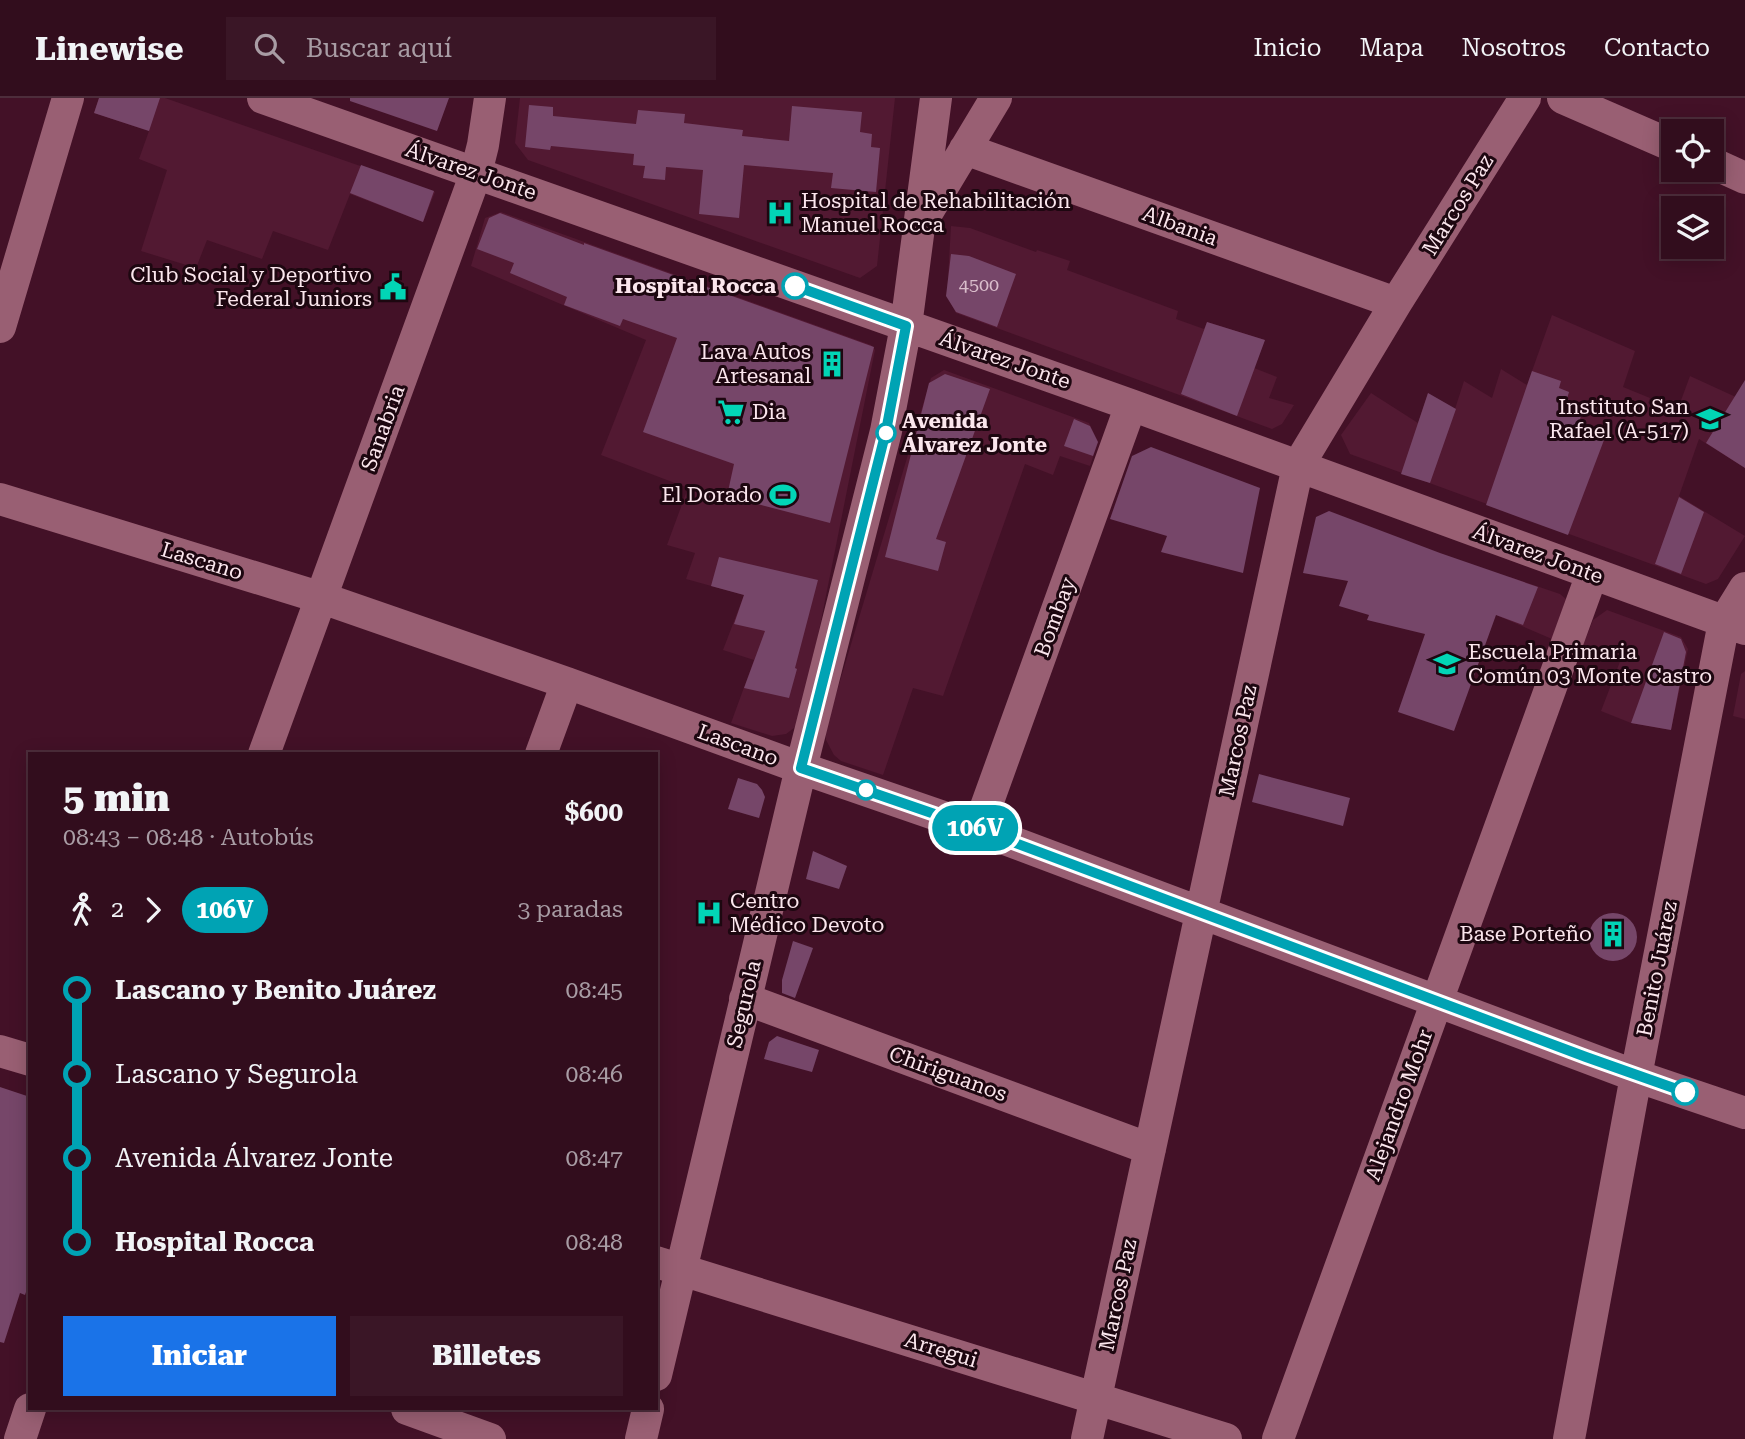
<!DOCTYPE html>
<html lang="es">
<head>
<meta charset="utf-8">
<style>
  :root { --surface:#320d1d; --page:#3a1626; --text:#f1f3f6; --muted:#a89ca4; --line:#4d2d3b; --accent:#1a73e8 }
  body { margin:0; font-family:"Roboto Serif",serif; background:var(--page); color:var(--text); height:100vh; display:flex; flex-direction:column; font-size:26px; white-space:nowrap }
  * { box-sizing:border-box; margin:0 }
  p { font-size:23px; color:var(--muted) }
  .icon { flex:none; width:38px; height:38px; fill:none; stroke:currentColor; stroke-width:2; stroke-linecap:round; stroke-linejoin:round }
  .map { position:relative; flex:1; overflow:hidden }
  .drawer { position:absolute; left:28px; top:654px; width:630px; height:658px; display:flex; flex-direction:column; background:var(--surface); border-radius:0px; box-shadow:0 4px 18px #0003,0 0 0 2px var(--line) }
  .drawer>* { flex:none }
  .badge { padding:0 14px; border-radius:23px; font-size:24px; line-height:46px }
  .buttons { position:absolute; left:1661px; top:21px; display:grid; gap:14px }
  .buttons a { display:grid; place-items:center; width:63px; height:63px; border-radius:0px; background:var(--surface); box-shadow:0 4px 18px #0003,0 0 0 2px var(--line); font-size:35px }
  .map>.badge { position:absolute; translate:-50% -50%; box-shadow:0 0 0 4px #fff }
  .legs { display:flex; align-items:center; gap:10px; height:77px; padding:0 35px; font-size:23px }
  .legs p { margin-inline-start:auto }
  .overview { display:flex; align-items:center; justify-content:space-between; height:119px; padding:0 35px }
  h1 { font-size:38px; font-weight:800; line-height:52px }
  .primary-button { display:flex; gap:14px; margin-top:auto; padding:14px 35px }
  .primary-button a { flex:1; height:80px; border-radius:0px; background:var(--accent); color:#fff; font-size:28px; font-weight:800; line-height:80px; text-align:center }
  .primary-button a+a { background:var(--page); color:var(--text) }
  ul { padding:0 35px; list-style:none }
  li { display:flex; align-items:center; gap:24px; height:84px; font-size:26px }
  li i { display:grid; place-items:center; width:10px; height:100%; margin:0 9px; background:currentColor }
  li i::after { content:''; width:18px; height:18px; margin:-9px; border:5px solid; border-radius:50%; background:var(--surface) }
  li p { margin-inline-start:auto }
  li:first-child i { background:linear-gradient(#0000 50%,currentColor 0) }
  li:last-child i { background:linear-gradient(currentColor 50%,#0000 0) }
  header { display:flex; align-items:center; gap:42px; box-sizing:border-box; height:98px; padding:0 35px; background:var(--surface); border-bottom:2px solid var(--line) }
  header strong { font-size:33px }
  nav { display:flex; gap:38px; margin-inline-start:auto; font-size:24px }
  .search { width:490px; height:63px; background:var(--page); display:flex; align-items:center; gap:18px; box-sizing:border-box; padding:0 24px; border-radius:0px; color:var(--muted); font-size:26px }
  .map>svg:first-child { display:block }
</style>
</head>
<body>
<header>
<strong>Linewise</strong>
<div class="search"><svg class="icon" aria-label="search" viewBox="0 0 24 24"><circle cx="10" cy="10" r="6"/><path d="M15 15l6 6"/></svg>Buscar aquí</div>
<nav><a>Inicio</a><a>Mapa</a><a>Nosotros</a><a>Contacto</a></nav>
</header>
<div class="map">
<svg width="1745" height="1341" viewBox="0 0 1745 1341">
  <rect width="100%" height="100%" fill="#431127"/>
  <path fill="#521932" d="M99,0H165L435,94L423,124L350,96L328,152L273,133L262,161L207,142L196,170L141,153L167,72L139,61L149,33L94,15Z
    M520,0H895L877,168L860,180L528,62L515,45Z
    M501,114L871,247L875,252L802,618L794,630L786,636L772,638L731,625L754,562L723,552L744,497L686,481L695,455L667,447L688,390L601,357L646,242L471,168L485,120Z
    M951,128L970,130L1036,154L1037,152L1070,163L1067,172L1178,213L1176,221L1204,231L1207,224L1265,242L1254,270L1277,279L1269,300L1294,307L1282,326L1272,331L956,215L947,198Z
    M1552,217L1635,253L1623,289L1650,300L1648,305L1676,316L1690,278L1738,300L1745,370L1699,341L1679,398L1745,438L1718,481L1706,486L1350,356L1341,337L1371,295L1418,325L1428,295L1455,311L1464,283L1492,300L1501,271L1527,287Z
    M944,272L1089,325L1098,344L1090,368L1060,358L1053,377L1025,366L943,598L913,590L883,677L841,663L834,657L826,642L825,633L931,280Z
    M1510,479L1560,496L1566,501L1552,541L1496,517Z
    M1607,512L1681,539L1688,551L1671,632L1631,625L1601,613L1621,561L1583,547L1593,522Z
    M1745,573V621L1733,618L1741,576Z"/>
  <path fill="#764669" d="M99,0H160L149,33L94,15Z
    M350,0H449L437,33L350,3Z
    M529,7L553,9V18L636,26L638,12L685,16L684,25L743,32L742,38L789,43L792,8L862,14L860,34L872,36L871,49L880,50L876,94L831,90L833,75L744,67L739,120L699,116L703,72L666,69L665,82L643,80L645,68L633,67L634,56L551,48L550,52L525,49Z
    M361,67L434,93L423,124L350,95Z
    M500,115L584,147V145L874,249L830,425L727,398L734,366L643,334L677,240L623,221L620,228L564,207L567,199L510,175L514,165L477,151L489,120Z
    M951,156L969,158L1016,176L997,229L956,214L946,198Z
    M1207,224L1265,242L1237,318L1181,296Z
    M1532,273L1561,283L1559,290L1569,294L1567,301L1584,308L1577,331L1604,342L1568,437L1486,407Z
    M945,276L990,291L936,441L946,444L938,473L885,459L929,285Z
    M1745,282V370L1706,345Z
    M1428,295L1456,311L1430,385L1401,376Z
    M1074,321L1090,328L1098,344L1093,358L1064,348Z
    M1151,349L1260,390L1243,475L1161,454L1167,438L1110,421L1132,358Z
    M1679,399L1704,414L1681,476L1655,466Z
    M1329,413L1440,455L1538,489L1523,527L1496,517L1454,633L1398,614L1425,536L1367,522L1369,517L1339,508L1348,483L1303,475L1316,419Z
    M719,459L818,482L795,570L797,571L789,600L744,590L765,533L734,526L744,497L711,488Z
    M1664,534L1681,541L1686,554L1671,632L1631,625Z
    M1259,676L1350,700L1343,728L1252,704Z
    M738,680L757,686L762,692L765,699L759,720L728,711Z
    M813,753L847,768L839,791L806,781Z
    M1589 839a24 24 0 1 1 48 0a24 24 0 1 1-48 0Z
    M793,843L813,850L795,900L782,895V882Z
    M777,938L819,952L812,974L764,961L769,944Z
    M0,989L30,999V1182L25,1197L20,1195L4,1245L0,1244Z"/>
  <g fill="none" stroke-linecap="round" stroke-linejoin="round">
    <path stroke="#995f73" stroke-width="32" d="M263,0L1131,307L1745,531
      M1563,0L1673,48
      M965,51L1396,205
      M1712,65L1745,80
      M928,113L996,0
      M0,229L68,0
      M0,401L322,500L567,585L801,670L978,731L1636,978L1745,1015
      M264,656L476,75L483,47L490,0
      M541,656L567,585
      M978,731L1131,307
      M745,901L1150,1051
      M0,953L30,962
      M656,1164L1226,1341
      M656,1277L801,670L886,333L906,228L936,0
      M407,1311L490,1341
      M20,1341L30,1311
      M641,1341L648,1311
      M1087,1341L1298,368L1396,205L1525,0
      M1278,1341L1592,476
      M1569,1341L1636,978L1724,524L1745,490"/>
  </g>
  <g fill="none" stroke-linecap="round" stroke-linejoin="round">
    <g stroke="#fff" stroke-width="16">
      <path id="line-1" d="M795,188L906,228L886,333L801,670L978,731L1586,959L1685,994"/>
    </g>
    <use href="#line-1" stroke="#00a3b4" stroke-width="10"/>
  </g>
  <defs>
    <g id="hospital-bare" transform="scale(2.1)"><path d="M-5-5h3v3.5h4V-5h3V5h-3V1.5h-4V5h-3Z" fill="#02d5b6" stroke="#1d0710" stroke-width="2.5" paint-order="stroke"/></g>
    <g id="civic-bare" transform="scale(2.1)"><path d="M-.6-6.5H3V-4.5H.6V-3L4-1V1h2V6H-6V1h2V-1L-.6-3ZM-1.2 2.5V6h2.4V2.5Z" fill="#02d5b6" stroke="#1d0710" stroke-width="2.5" paint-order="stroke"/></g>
    <g id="building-bare" transform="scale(2.1)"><path d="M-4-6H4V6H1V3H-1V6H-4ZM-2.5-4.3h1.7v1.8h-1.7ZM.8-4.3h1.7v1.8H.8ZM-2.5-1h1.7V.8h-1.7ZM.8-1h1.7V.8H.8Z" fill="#02d5b6" stroke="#1d0710" stroke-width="2.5" paint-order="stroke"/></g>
    <g id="supermarket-bare" transform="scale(2.1)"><path d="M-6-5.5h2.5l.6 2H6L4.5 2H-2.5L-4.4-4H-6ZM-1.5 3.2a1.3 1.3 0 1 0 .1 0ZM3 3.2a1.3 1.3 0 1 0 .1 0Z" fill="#02d5b6" stroke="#1d0710" stroke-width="2.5" paint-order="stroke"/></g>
    <g id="school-bare" transform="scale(2.1)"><path d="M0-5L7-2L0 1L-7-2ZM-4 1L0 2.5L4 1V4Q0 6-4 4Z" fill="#02d5b6" stroke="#1d0710" stroke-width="2.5" paint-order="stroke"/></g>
    <g id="stadium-bare" transform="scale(2.1)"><path d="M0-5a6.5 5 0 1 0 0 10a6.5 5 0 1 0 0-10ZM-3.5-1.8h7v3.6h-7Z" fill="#02d5b6" stroke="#1d0710" stroke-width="2.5" paint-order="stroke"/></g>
  </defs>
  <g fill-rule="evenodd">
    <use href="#hospital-bare" x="780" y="115"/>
    <use href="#civic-bare" x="393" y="189"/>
    <use href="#building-bare" x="832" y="266"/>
    <use href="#supermarket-bare" x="731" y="314"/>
    <use href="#school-bare" x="1710" y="321"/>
    <use href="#stadium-bare" x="783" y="397"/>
    <use href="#school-bare" x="1447" y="566"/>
    <use href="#hospital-bare" x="709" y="815"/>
    <use href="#building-bare" x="1613" y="836"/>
  </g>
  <g fill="#fff" stroke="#00a3b4" stroke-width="3.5">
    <circle cx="795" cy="188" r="12"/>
    <circle cx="886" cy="335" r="9"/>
    <circle cx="866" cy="692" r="9"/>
    <circle cx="1685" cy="994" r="12"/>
  </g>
  <g text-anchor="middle" stroke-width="6" stroke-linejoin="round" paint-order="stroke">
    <g font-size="18" fill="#dabecc">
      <text x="979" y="193">4500</text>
    </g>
    <g font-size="21" fill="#fbe6ed" stroke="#1d0710">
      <text transform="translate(471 73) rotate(19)" y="7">Álvarez Jonte</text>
      <text transform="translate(1458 107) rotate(-58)" y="7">Marcos Paz</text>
      <text transform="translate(1180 128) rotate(20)" y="7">Albania</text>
      <text transform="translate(1005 262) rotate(19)" y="7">Álvarez Jonte</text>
      <text transform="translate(383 330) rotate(-70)" y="7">Sanabria</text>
      <text transform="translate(1538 456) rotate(20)" y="7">Álvarez Jonte</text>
      <text transform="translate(202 463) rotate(17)" y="7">Lascano</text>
      <text transform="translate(1055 519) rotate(-70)" y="7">Bombay</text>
      <text transform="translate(1238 643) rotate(-78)" y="7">Marcos Paz</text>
      <text transform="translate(738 647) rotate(20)" y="7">Lascano</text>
      <text transform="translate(1657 871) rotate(-79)" y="7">Benito Juárez</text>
      <text transform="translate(744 906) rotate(-77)" y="7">Segurola</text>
      <text transform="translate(948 976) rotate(20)" y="7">Chiriguanos</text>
      <text transform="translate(1399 1007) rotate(-70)" y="7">Alejandro Mohr</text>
      <text transform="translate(1118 1197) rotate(-78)" y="7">Marcos Paz</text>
      <text transform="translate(941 1252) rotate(17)" y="7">Arregui</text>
    </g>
    <g font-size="21" fill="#fbe6ed" stroke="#1d0710" text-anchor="end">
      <text x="801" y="110" text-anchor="start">Hospital de Rehabilitación<tspan x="801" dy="24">Manuel Rocca</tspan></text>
      <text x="372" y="184">Club Social y Deportivo<tspan x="372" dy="24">Federal Juniors</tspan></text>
      <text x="811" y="261">Lava Autos<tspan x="811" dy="24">Artesanal</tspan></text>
      <text x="1689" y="316">Instituto San<tspan x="1689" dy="24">Rafael (A-517)</tspan></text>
      <text x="752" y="321" text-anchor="start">Dia</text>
      <text x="762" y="404">El Dorado</text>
      <text x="1468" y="561" text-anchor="start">Escuela Primaria<tspan x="1468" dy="24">Común 03 Monte Castro</tspan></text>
      <text x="730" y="810" text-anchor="start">Centro<tspan x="730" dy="24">Médico Devoto</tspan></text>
      <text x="1592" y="843">Base Porteño</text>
    </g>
    <g font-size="21" font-weight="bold" fill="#fbe6ed" stroke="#1d0710" text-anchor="end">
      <text x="776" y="195">Hospital Rocca</text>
      <text x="902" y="330" text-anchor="start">Avenida<tspan x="902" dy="24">Álvarez Jonte</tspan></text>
    </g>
  </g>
</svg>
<div class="buttons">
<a><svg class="icon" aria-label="locate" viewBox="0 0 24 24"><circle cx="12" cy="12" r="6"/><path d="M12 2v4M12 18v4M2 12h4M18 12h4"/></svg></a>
<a><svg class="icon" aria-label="layers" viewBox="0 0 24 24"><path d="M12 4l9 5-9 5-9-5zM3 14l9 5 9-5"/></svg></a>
</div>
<b class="badge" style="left:975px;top:730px;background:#00a3b4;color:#fff">106V</b>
<section class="drawer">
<div class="overview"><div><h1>5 min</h1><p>08:43 – 08:48 · Autobús</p></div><b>$600</b></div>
<div class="legs"><svg class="icon" aria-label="walk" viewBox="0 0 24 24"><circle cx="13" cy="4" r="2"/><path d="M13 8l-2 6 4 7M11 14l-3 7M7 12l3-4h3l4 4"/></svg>2<svg class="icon" aria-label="forward" viewBox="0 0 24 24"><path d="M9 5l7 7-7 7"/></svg><b class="badge" style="background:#00a3b4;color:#fff">106V</b><p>3 paradas</p></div>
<ul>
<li><i style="color:#00a3b4"></i><b>Lascano y Benito Juárez</b><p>08:45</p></li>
<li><i style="color:#00a3b4"></i><span>Lascano y Segurola</span><p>08:46</p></li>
<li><i style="color:#00a3b4"></i><span>Avenida Álvarez Jonte</span><p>08:47</p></li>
<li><i style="color:#00a3b4"></i><b>Hospital Rocca</b><p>08:48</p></li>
</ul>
<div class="primary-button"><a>Iniciar</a><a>Billetes</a></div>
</section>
</div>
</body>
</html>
